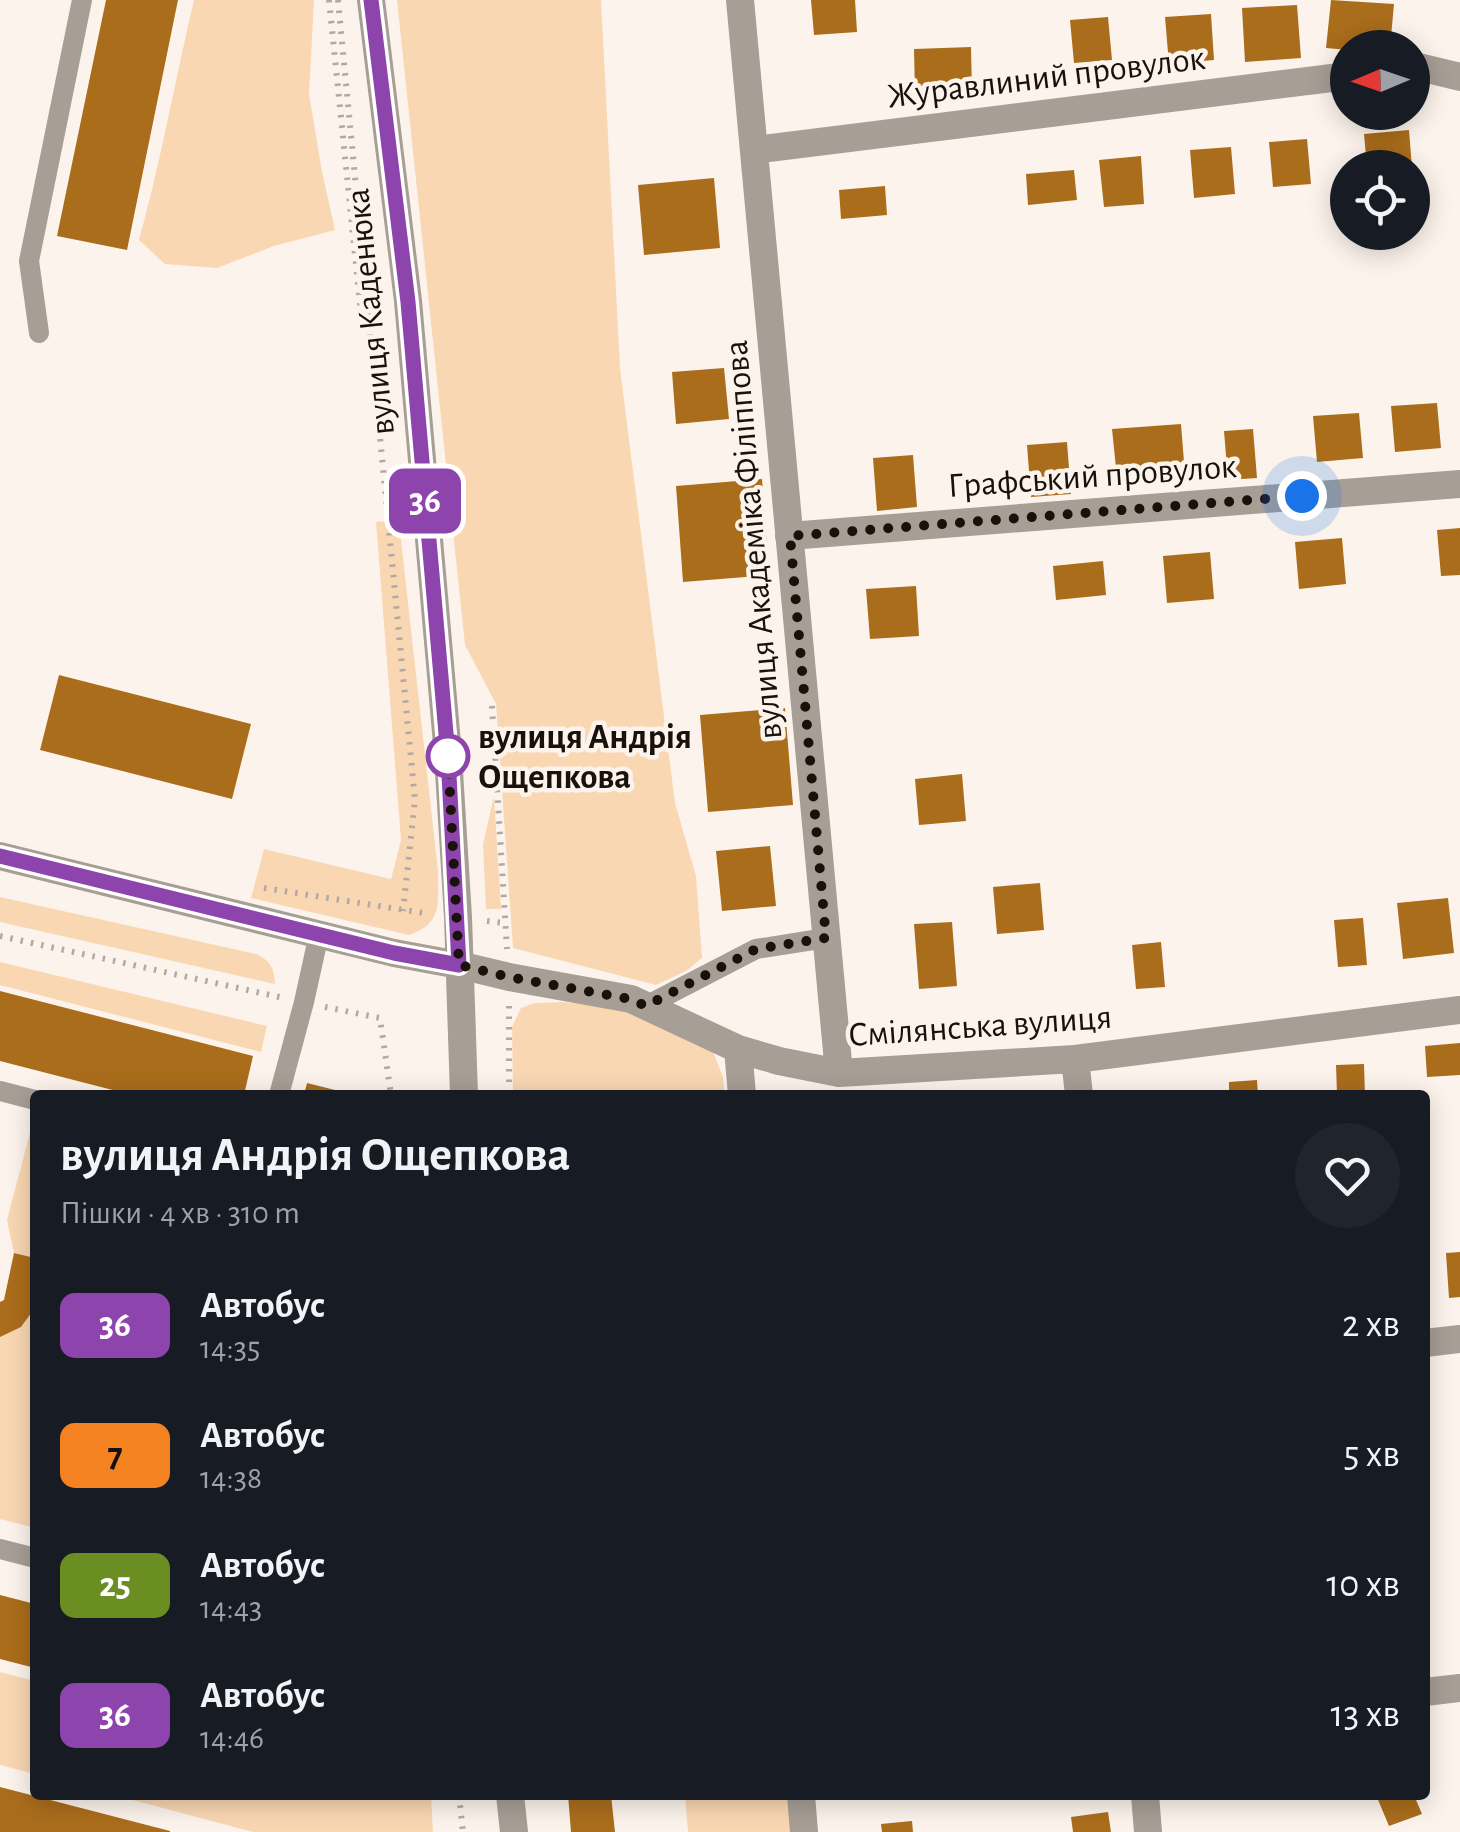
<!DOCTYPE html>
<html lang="uk">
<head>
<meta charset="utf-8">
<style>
  :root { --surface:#171b24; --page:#20242c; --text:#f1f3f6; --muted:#9ea1a6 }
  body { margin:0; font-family:"Alegreya Sans",sans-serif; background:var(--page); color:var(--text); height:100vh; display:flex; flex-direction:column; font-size:38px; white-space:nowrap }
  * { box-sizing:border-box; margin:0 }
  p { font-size:32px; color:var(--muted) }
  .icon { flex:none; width:55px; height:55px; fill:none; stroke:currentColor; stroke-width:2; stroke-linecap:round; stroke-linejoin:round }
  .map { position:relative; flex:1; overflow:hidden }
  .details { position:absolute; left:30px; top:1090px; width:1400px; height:710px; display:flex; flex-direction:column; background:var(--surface); border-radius:10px; box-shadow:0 5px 25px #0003 }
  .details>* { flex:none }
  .badge { padding:0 20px; border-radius:15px; font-size:35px; line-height:65px }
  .needle { width:65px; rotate:268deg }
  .tools { position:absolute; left:1330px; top:30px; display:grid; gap:20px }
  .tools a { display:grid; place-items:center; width:100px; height:100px; border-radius:50%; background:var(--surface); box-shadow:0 5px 25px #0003; font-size:50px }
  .you { position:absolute; width:50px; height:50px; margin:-25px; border:8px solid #fff; border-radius:50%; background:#1a73e8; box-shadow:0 0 0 15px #1a73e833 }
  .map>.badge { position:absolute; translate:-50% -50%; box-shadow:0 0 0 5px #fff }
  .round { display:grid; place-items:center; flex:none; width:105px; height:105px; border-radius:52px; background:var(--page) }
  .overview { display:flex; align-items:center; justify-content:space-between; height:170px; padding:0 30px }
  h1 { font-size:48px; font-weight:700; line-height:75px }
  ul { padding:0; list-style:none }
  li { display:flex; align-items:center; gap:30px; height:130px; padding:0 30px }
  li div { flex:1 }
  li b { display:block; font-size:38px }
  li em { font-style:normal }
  li .badge { min-width:110px; font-weight:700; text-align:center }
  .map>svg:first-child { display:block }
</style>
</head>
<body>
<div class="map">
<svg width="1460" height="1832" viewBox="0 0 1460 1832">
  <rect width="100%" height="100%" fill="#fcf4ec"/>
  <path fill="#f9d7b3" d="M194,0H314L309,94L322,172L335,230L274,246L217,268L165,264L139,240C161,161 175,80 194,0Z
    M397,0H601L620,368L675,803L696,876L702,958L686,971L656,985L513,948L496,704L465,645Z
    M389,521L399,522L438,871C438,902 443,924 409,935L251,898L264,849L391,879L401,840L376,522Z
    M494,796L501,909H486L483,844Z
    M0,897L256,954C271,961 274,968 275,984L0,922Z
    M0,962L267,1026L261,1052L0,985Z
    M561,1002L609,1005L712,1049L723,1077L725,1095H513L512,1027L521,1008L535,1003Z
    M33,1121L35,1122V1258L14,1253L7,1220Z
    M35,1308V1528L0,1519V1336L21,1327Z
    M0,1672L35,1681V1774L0,1765Z
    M114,1795H431L433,1832H253Z
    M685,1795H790L793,1832H688Z"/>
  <path fill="#aa6d1c" d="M106,0H178L127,250L57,236Z
    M811,0H855L857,32L814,35Z
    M1331,0L1394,4L1390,48H1348V50L1326,48Z
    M1297,5L1301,58L1245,62L1242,8Z
    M1211,14L1214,60L1169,64L1165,17Z
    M1108,17L1112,60L1074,63L1070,20Z
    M971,47L972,93L915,95L914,49Z
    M1409,130L1412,168H1367L1364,134Z
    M1307,139L1311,184L1273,187L1269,142Z
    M1231,147L1235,194L1194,198L1190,150Z
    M1141,156L1144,204L1104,207L1099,160Z
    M1074,170L1077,200L1028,205L1026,174Z
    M714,178L720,248L644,255L638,185Z
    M885,186L887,215L841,219L839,190Z
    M724,368L729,419L676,424L672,372Z
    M1437,403L1441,448L1395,452L1391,406Z
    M1359,413L1363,458L1317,462L1313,416Z
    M1181,424L1184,462L1116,468L1112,429Z
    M1253,429L1257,478L1228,480L1224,431Z
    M1067,442L1071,494L1031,497L1027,445Z
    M913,455L917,507L877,511L873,458Z
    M762,479L769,575L683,582L676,486Z
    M1460,528V575L1441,576L1437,530Z
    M1342,538L1346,584L1299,589L1295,542Z
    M1210,552L1214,599L1167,603L1163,556Z
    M1103,561L1106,595L1056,600L1053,566Z
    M916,586L919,636L870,639L866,589Z
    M59,675L251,724L232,799L40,750Z
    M785,708L793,805L708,812L700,715Z
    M962,774L966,821L919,825L915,779Z
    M770,846L776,906L722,911L716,851Z
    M1040,883L1044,930L997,934L993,887Z
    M1448,898L1454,953L1403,959L1397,903Z
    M1363,918L1367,965L1338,967L1334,920Z
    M952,922L957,986L919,989L914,924Z
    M1161,942L1165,987L1136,989L1132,945Z
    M0,991L253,1056L244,1095H132L0,1061Z
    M1460,1043V1075L1427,1077L1425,1046Z
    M1364,1064L1365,1095H1337L1336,1065Z
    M1257,1080L1258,1095H1229V1082Z
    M307,1083L351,1094V1095H304Z
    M1460,1252V1297L1449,1298L1446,1253Z
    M14,1253L35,1258V1308L21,1327L0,1337V1302L4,1300Z
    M0,1595L35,1604V1668L0,1659Z
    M0,1787L170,1831V1832H0Z
    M568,1795H611L615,1832H571Z
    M1376,1795H1414L1422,1814L1389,1826Z
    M1108,1812L1111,1832H1073L1071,1817Z
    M912,1821L913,1832H882L881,1824Z"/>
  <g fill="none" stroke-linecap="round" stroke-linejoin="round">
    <path stroke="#b1a9a2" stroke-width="6" stroke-dasharray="2.5 8" stroke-linecap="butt" d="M329,0L361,313
      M338,0L415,800L403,911
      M492,706L507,949
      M264,888L430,914
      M487,921L505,923
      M0,936L284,998
      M509,1006V1095
      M325,1007L380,1018L391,1095
      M109,1095L111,1090
      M459,1795L463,1832"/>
    <path stroke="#a79f96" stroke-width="20" d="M39,333L29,261L82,0
      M646,1006L756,949L826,938
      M0,1091L35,1100
      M279,1095L304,1002L319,934
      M0,1549L35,1558"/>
    <path stroke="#a79f96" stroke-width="28" d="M740,0L839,1073
      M1412,68L1419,67L1460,77
      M754,150L1348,76
      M789,536L1460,484
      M459,965L509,977L631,999L738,1049L779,1061L839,1073L1075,1059L1460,1010
      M738,1049L742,1095
      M1075,1059L1079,1095
      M1425,1343L1460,1339
      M1425,1692L1460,1688
      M801,1795L804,1832
      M1145,1795L1148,1832"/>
    <path stroke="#a79f96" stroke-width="28" d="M371,0L408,301L448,755L458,917L464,1095
      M0,856L394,953L459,965
      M510,1795L514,1832"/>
  </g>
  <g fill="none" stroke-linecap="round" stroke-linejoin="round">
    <g stroke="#fff" stroke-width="22">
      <path id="line" d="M0,856L394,953L459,965L448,756L408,302L371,0"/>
    </g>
    <use href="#line" stroke="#8e44ad" stroke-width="15"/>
    <path stroke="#18120b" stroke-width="10" stroke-dasharray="0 18" d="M448,756L459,965L509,977L630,999L646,1006L756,949L826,938L790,536L1302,496"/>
  </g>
  <circle fill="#fff" stroke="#8e44ad" stroke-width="5" cx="448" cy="756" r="20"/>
  <g text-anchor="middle" stroke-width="9" stroke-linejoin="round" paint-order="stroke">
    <g font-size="35" fill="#18120b" stroke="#fcf4ec">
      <text transform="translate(1046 76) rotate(-7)" y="12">Журавлиний провулок</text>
      <text transform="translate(369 312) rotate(-96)" y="12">вулиця Каденюка</text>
      <text transform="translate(1092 475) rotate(-4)" y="12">Графський провулок</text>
      <text transform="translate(752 540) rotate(-95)" y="12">вулиця Академіка Філіппова</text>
      <text transform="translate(980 1025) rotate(-4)" y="12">Смілянська вулиця</text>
    </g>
    <g font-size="35" font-weight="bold" fill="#18120b" stroke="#fcf4ec" text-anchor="start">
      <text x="478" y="748">вулиця Андрія<tspan x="478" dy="40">Ощепкова</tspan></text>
    </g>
  </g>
</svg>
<div class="tools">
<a><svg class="needle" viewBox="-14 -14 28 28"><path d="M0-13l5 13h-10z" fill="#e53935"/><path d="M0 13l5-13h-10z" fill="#9ea1a6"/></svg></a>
<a><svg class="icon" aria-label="locate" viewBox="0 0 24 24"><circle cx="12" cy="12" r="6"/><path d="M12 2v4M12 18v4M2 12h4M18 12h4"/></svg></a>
</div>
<div class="you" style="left:1302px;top:496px"></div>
<b class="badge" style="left:425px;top:501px;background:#8e44ad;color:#fff">36</b>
<section class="details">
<div class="overview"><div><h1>вулиця Андрія Ощепкова</h1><p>Пішки · 4 хв · 310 m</p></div><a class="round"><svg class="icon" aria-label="heart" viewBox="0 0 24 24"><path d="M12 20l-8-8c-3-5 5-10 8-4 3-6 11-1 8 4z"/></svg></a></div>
<ul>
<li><span class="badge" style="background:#8e44ad;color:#fff">36</span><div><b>Автобус</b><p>14:35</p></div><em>2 хв</em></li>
<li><span class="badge" style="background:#f58220;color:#111">7</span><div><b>Автобус</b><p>14:38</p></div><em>5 хв</em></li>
<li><span class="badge" style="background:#6b8e23;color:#fff">25</span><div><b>Автобус</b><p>14:43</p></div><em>10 хв</em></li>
<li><span class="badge" style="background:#8e44ad;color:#fff">36</span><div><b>Автобус</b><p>14:46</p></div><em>13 хв</em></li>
</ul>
</section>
</div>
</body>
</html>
